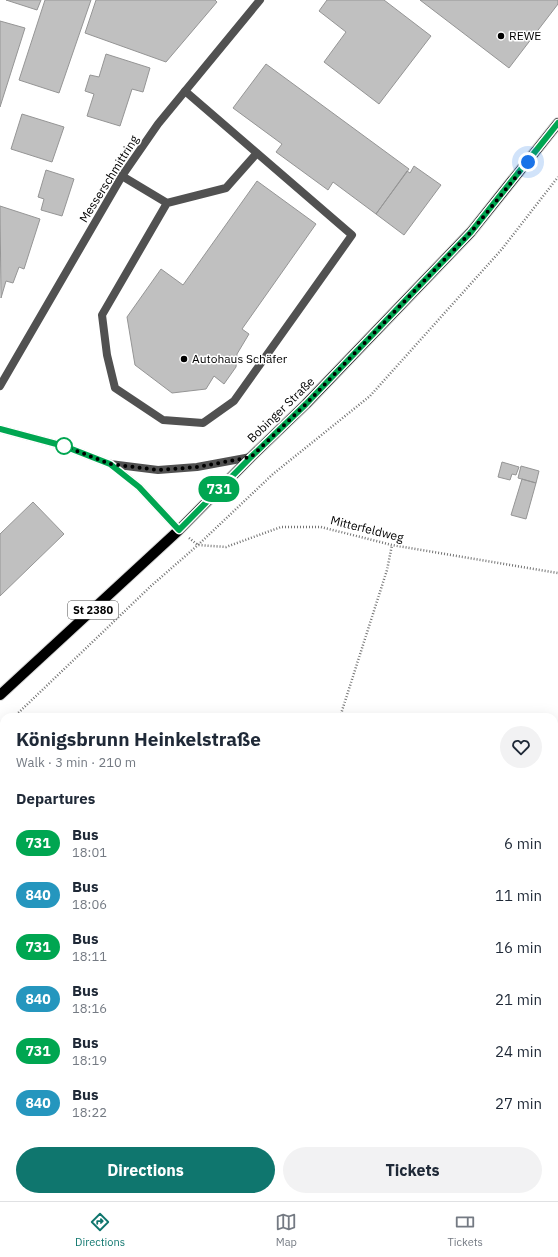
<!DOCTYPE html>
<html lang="en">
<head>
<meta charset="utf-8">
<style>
  :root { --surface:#fff; --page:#f2f2f3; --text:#1f2937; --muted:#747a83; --line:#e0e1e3; --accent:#0f766e }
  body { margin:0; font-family:"IBM Plex Sans",sans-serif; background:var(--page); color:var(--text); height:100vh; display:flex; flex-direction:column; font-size:15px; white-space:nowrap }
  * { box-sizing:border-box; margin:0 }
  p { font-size:13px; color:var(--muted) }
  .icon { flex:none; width:22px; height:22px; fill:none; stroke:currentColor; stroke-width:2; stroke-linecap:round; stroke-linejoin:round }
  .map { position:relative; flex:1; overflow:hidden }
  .sheet { position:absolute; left:0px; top:713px; width:558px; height:488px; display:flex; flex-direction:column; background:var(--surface); border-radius:12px 12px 0 0; box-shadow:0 4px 16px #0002 }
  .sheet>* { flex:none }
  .badge { padding:0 8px; border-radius:13px; font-size:14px; line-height:26px }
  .you { position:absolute; width:20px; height:20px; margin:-10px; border:3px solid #fff; border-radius:50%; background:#1a73e8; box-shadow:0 0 0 6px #1a73e833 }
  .map>.badge { position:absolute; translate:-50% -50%; box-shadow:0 0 0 2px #fff }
  h2 { padding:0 16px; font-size:15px; line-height:36px }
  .round { display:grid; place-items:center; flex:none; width:42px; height:42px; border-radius:21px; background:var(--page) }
  .summary { display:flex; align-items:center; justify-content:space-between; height:68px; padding:0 16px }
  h1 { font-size:19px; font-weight:800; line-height:30px }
  .action { display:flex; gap:8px; margin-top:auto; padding:8px 16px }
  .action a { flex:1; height:46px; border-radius:24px; background:var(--accent); color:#fff; font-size:16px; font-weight:800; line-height:46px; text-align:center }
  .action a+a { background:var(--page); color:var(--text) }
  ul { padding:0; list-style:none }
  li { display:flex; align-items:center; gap:12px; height:52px; padding:0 16px }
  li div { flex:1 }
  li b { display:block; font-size:15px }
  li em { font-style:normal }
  li .badge { min-width:44px; font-weight:700; text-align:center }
  .menu { display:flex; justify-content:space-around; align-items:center; height:56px; border-top:1px solid var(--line); background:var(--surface); font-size:11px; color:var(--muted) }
  .menu a { display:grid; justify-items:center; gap:2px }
  .menu .selected { color:var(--accent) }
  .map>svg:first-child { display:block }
</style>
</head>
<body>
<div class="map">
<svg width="558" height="1201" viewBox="0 0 558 1201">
  <rect width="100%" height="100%" fill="#fff"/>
  <path fill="#c0c0c0" stroke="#959595" d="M6,0H41L37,10Z
    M45,0H91L59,93L19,80Z
    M96,0H215L217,2L166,62L85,33Z
    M327,0H384L431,36L379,104L324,62L346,32L319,11Z
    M420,0H558V4L509,68Z
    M0,21L25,28L0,107Z
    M106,54L150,68L143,92L132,89L120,126L87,116L94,94L85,91L90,75L99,77Z
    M266,64L409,169L376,214L333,182L328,190L276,152L282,144L233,108Z
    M22,114L64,127L52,162L11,149Z
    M414,166L441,185L404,235L376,214L407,171L410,173Z
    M46,170L74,179L62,216L41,210L44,199L38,197Z
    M257,181L316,224L242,329L249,334L237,354L236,367L224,384L214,376L206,389L172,393L135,365L127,317L161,269L183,285Z
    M0,206L40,219L24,269L19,267L13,283L6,281L1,298Z
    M502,462L519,467L516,475L512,474L510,480L498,477Z
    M521,466L539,471L536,483L518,478Z
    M522,479L536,483L526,519L511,515Z
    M33,502L64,534L0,596V534Z
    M0,1088L4,1089V1137L2,1142L0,1141Z
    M0,1167L4,1168V1197H7L5,1201L0,1200Z
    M24,1197H52L51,1201H35Z
    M268,1197H275L289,1201H267Z
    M344,1197H391L390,1201H343Z
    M409,1197H445L444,1201H408Z
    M445,1197H455L468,1201H444Z"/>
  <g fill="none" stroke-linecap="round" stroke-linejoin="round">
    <g stroke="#dbdbdb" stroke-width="12">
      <path id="primary" d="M0,695L179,530L251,457L306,404L471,232L558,123"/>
    </g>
    <path stroke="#737373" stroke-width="2.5" stroke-dasharray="1 2" stroke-linecap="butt" d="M189,538L198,545L226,547L281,527H321L392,545L558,573
      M14,717L151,586L198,545L273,474L370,396L502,249L558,177
      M340,717L387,570L392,545
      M0,731L4,727"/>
    <path stroke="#515151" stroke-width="8" d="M185,91L352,235L234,401L203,423L163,420L115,388L107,355L102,315L167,203L226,188L257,153
      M122,176L167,203
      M167,1197L174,1201
      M188,1201L189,1197
      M315,1201L316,1197
      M399,1201V1197"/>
    <path stroke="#515151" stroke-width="8" d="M0,386L122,176L158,124L260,0
      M0,429L64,446L110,464L158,470L197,467L251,457
      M111,464L139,487L179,530"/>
    <use href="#primary" stroke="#000" stroke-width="10"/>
  </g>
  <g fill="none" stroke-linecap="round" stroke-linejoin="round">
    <g stroke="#fff" stroke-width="9">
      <path id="line" d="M0,429L64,446L110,464L139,487L179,530L251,457L306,404L471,232L558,123"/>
    </g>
    <use href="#line" stroke="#00a651" stroke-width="6"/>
    <path stroke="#000" stroke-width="4" stroke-dasharray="0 7.2" d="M64,446L110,464L158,470L198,467L251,457L306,404L471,232L528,162"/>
  </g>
  <g fill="#000" stroke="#fff" stroke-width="1.5">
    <circle cx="501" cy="36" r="4"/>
    <circle cx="184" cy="359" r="4"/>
  </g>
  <circle fill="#fff" stroke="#00a651" stroke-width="2" cx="64" cy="446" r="8"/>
  <g text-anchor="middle" stroke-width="3" stroke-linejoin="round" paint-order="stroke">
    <rect fill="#fff" stroke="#4c4c4c" stroke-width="1" x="68" y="601" width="50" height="18" rx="3"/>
    <g font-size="11" font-weight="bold" fill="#000">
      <text x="93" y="614">St 2380</text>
    </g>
    <g font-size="12" fill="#000" stroke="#fff" text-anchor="start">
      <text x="509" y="40">REWE</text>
      <text x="192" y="363">Autohaus Schäfer</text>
    </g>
    <g font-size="12" fill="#000" stroke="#fff">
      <text transform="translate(109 179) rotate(-58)" y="4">Messerschmittring</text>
      <text transform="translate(281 410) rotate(-44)" y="4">Bobinger Straße</text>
      <text transform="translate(367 529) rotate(14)" y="4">Mitterfeldweg</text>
    </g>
  </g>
</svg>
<div class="you" style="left:528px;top:162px"></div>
<b class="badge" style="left:219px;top:489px;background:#00a651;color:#fff">731</b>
<section class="sheet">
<div class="summary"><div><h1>Königsbrunn Heinkelstraße</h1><p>Walk · 3 min · 210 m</p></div><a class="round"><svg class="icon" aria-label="heart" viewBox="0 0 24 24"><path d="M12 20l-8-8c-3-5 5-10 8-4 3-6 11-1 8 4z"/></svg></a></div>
<h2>Departures</h2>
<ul>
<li><span class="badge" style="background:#00a651;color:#fff">731</span><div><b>Bus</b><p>18:01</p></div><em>6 min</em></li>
<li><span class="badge" style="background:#2596be;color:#fff">840</span><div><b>Bus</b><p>18:06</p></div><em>11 min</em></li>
<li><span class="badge" style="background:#00a651;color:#fff">731</span><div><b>Bus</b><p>18:11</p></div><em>16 min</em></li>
<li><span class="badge" style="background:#2596be;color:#fff">840</span><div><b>Bus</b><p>18:16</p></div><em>21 min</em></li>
<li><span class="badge" style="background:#00a651;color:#fff">731</span><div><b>Bus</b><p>18:19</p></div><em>24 min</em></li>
<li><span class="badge" style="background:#2596be;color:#fff">840</span><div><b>Bus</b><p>18:22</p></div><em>27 min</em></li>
</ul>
<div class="action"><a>Directions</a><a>Tickets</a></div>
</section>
</div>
<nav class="menu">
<a class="selected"><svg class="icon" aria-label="directions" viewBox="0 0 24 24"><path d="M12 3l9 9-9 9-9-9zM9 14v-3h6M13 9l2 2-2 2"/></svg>Directions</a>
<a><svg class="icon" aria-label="map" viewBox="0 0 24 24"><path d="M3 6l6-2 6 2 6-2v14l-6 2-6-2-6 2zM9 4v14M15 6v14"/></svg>Map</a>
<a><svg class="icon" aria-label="tickets" viewBox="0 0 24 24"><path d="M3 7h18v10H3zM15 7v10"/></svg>Tickets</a>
</nav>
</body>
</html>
